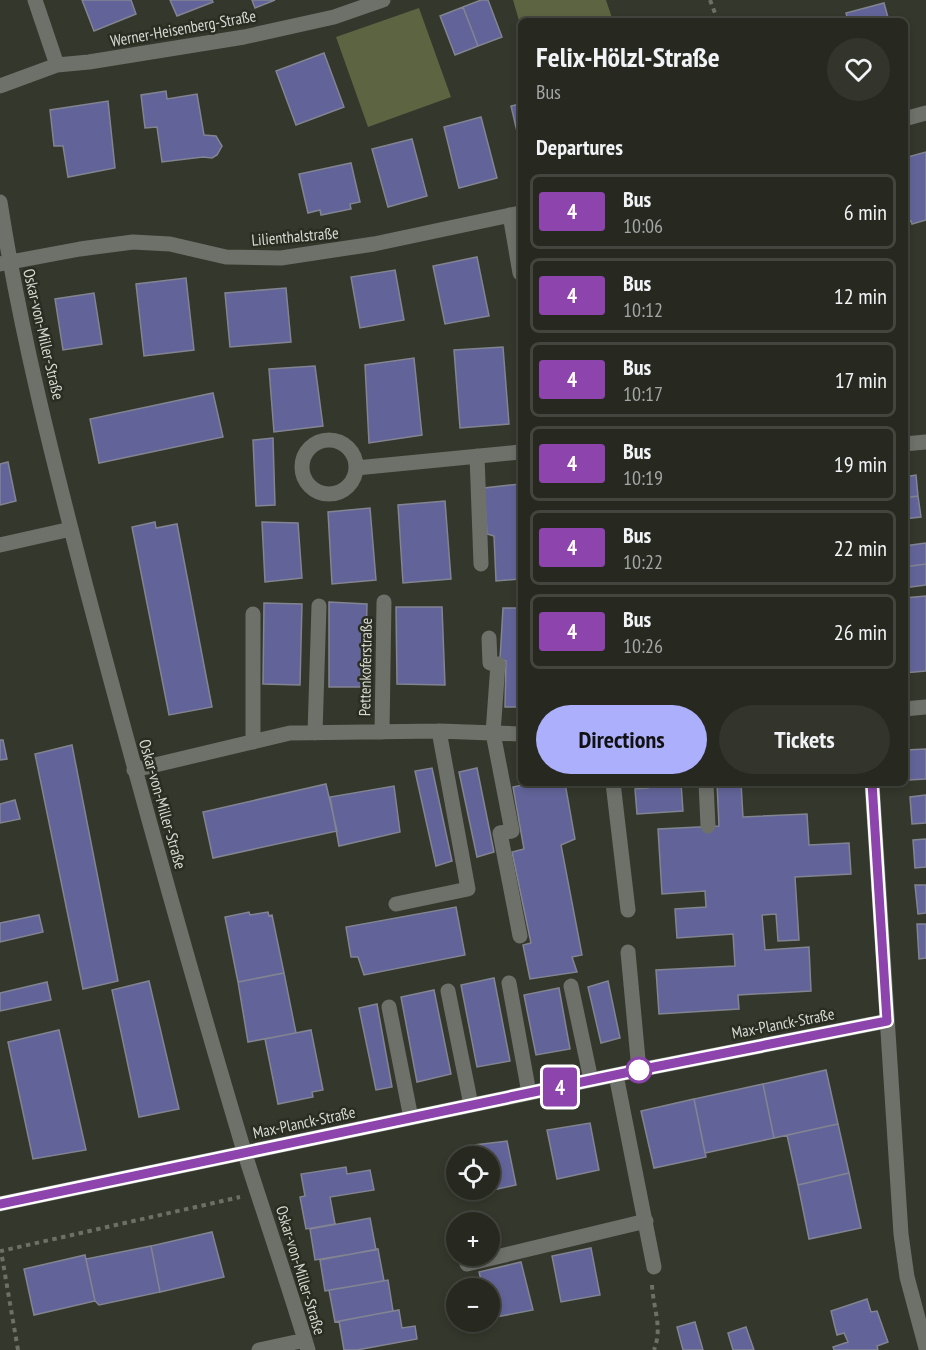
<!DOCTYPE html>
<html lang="en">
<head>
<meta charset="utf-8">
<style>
  :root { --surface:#272920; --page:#33352d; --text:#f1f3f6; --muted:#a4a6a5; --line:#43453e; --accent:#acaffb }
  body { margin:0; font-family:"PT Sans Narrow",sans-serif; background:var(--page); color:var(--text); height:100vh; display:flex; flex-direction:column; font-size:22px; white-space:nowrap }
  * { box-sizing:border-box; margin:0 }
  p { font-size:20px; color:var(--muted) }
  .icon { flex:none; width:33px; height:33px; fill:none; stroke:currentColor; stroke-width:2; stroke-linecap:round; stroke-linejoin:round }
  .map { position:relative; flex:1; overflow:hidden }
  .drawer { position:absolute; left:518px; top:18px; width:390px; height:768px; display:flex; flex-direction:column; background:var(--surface); border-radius:9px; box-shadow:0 3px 9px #0003,0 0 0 2px var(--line) }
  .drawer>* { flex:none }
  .badge { padding:0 12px; border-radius:4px; font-size:21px; line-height:39px }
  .fabs { position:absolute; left:446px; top:1146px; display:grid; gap:12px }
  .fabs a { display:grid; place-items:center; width:54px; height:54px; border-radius:50%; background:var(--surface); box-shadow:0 3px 9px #0003,0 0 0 2px var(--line); font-size:30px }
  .map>.badge { position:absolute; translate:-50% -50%; box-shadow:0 0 0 3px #fff }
  h2 { padding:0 18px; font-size:22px; line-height:54px }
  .round { display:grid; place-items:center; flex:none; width:63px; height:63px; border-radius:32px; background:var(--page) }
  .overview { display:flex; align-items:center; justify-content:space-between; height:102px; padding:0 18px }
  h1 { font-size:28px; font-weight:800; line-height:45px }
  .action { display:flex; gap:12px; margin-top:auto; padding:12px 18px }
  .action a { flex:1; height:69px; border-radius:36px; background:var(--accent); color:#111; font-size:24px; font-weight:800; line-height:69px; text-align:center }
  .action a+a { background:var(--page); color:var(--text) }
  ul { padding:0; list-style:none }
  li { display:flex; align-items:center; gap:18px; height:75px; margin:0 12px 9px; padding:0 6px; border:3px solid var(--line); border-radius:9px }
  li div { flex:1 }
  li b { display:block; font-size:22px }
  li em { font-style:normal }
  li .badge { min-width:66px; font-weight:700; text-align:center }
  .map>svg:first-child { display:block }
</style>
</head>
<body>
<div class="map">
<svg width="926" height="1350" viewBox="0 0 926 1350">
  <rect width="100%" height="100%" fill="#34372b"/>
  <path fill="#5c6442" d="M513,0H606L613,21H520V24Z
    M419,8L451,97L368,127L336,37Z"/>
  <path fill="#626499" stroke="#828491" stroke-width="1.5" d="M82,0H131L136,14L94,31Z
    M170,0H212L213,2L177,16Z
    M252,0H275L255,8Z
    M481,0H488L502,37L478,46L463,7Z
    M884,3L889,21H848L846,13Z
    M463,7L478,46L455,55L440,16Z
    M324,53L344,107L296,125L276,71Z
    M166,91L167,99L197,94L204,135L216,136L222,146L217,155L212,158L203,157L162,162L157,127L145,128L141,95Z
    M108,101L115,168L68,177L63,146H54L50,110Z
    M520,104V144L511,106Z
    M481,117L497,178L459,188L444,127Z
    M412,139L427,196L388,207L372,149Z
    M926,152V220L912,224L911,221L904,223V158Z
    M351,163L360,202L350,204L351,209L321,215L320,210L308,213L299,174Z
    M477,257L489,316L445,324L433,266Z
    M395,270L404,320L360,328L351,277Z
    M186,278L194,350L144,356L136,284Z
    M286,288L291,342L230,347L225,293Z
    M94,293L102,344L63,350L55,299Z
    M503,347L509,424L460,428L454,350Z
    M414,358L422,435L369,443L365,365Z
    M315,366L323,426L274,432L269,369Z
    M213,393L223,437L99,463L90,419Z
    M273,438L275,505L256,506L253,440Z
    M8,462L16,501L0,505V464Z
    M916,475L918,496L904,498V477Z
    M520,484V579L496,581L494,536L487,534L484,488Z
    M918,496L921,517L904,519V498Z
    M445,501L451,579L403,583L398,505Z
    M370,508L376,580L332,584L328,512Z
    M155,522L156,528L177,524L212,707L169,715L132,527Z
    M262,522L298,523L302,578L265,582Z
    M926,543V564L904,567V546Z
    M926,564V585L904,588V567Z
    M926,596V671L904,673V598Z
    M329,602L367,604L365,687H329Z
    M264,603L302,604L300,685L263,684Z
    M396,607H442L445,685L397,684Z
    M503,608H520V707H505L506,661L500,659Z
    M0,740H3L7,759L0,760Z
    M72,745L118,981L83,989L35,754Z
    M926,749V779L909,780L906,750Z
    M432,768L452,861L436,866L415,771Z
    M477,768L494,852L477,857L459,772Z
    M531,783H565L575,839L561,845L582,955L572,957L577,972L530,979L523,945L531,943L512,852L524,849L513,787Z
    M648,783H681L683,811L637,814L635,789L648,788Z
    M717,783H741L743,817L807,814L809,845L849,843L851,874L795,877L799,940L778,941L776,914L762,915L765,950L809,947L811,991L738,995L739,1009L659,1014L656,970L735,966L733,934L677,938L675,909L706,907L705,891L662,894L658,829L719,826Z
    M326,784L337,831L213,858L203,812Z
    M394,786L400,832L339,846L330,797Z
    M926,795V823L912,824L910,797Z
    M15,800L20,819L0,823V804Z
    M926,839V867L915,868L913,840Z
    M915,885H926V913L918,914Z
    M456,907L465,955L364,975L358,957H351L346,927Z
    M249,912L250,915L268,912L269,916L272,915L284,973L238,982L225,917Z
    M39,915L43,932L0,942V923Z
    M917,924H926V958L919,959Z
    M284,973L296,1033L248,1042L238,982Z
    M494,978L510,1061L477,1067L461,985Z
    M149,981L179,1109L139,1117L112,990Z
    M608,981L620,1038L601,1043L588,987Z
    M47,982L51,1000L0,1011V993Z
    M559,988L570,1049L536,1055L524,995Z
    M434,990L451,1074L417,1082L401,997Z
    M377,1004L392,1087L376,1090L359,1008Z
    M59,1030L86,1150L33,1159L8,1042Z
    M311,1030L323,1090L312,1092L313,1097L278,1104L265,1039Z
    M826,1070L838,1124L774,1138L763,1084Z
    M763,1084L774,1138L705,1153L694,1099Z
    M694,1099L706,1157L654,1168L641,1111Z
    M590,1123L599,1170L557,1179L547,1130Z
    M838,1124L849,1173L798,1185L787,1135Z
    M507,1141L516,1185L475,1194V1190H489V1156H468L466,1146Z
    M346,1167L347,1174L370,1170L374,1190L330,1197L335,1224L306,1229L300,1197L305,1196L301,1174Z
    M849,1173L861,1228L809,1239L798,1185Z
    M370,1218L376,1250L315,1260L310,1229Z
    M212,1232L224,1277L160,1292L151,1246Z
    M151,1246L160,1292L99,1305L95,1301L86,1259Z
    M591,1248L600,1295L561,1302L552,1256Z
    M378,1249L384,1281L325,1291L320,1260Z
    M85,1255L95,1301L34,1315L24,1269Z
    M521,1262L533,1310L491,1318L489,1310V1288H483L479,1272Z
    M388,1280L393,1311L335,1322L329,1290Z
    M867,1299L871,1312L877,1311L888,1342L877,1346L878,1350H834L833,1347L848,1342L844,1333L837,1335L831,1311Z
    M399,1310L402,1328L415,1326L417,1339L357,1350H344L339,1321Z
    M695,1322L703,1350H683L677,1327Z
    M746,1327L754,1350H733L728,1333Z"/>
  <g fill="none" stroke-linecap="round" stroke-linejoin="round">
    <path stroke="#6d7065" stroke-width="4" stroke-dasharray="4.5 4.5" stroke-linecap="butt" d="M710,0L718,21
      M652,1285C653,1308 663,1327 654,1350
      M18,1350L1,1251L240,1197"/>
    <path stroke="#6e706a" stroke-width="15" d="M57,65L89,62L244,37L334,17L383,0
      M0,86L57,65L35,0
      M904,119L926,113
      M0,202C20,331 53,460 86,587C136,776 188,964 244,1151C265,1217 288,1283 308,1350
      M510,215L520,273
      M0,264L80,249L133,242L170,244L226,257L281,258L374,244L520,213
      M302 467a27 27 0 1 1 54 0a27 27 0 1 1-54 0Z
      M904,444L926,442
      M477,456L481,564
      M356,468L520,452
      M0,545L71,529
      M489,638L490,663L498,664L493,733L512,831L500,833L520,936
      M904,709L926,707
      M382,732L384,602
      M315,733L319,606
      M253,742V614
      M134,770L290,733L439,731L520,734
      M613,783L628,910
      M706,783L708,826
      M872,783L901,1234L907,1277L926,1348
      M396,904L468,889L439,731
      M628,952L639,1070
      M509,983L529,1093
      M571,986L591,1080
      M448,991L471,1105
      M389,1007L411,1118
      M616,1075L654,1267
      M0,1204L639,1070L887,1021
      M467,1264L646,1221
      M259,1350L305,1340"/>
  </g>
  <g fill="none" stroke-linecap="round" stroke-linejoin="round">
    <g stroke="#fff" stroke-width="14">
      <path id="line" d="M0,1204L639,1070L887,1021L872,783"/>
    </g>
    <use href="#line" stroke="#8e44ad" stroke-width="9"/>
  </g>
  <circle fill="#fff" stroke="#8e44ad" stroke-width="3" cx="639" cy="1070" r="12"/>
  <g text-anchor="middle" stroke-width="5" stroke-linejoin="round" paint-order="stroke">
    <g font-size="16" fill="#d7d9d2" stroke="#2a2d21">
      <text transform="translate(183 28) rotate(-10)" y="6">Werner-Heisenberg-Straße</text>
      <text transform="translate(295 236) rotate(-5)" y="6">Lilienthalstraße</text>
      <text transform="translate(44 334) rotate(77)" y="6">Oskar-von-Miller-Straße</text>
      <text transform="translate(365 667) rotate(-89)" y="6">Pettenkoferstraße</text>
      <text transform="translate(163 804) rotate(74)" y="6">Oskar-von-Miller-Straße</text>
      <text transform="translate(783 1023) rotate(-11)" y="6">Max-Planck-Straße</text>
      <text transform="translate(304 1122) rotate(-12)" y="6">Max-Planck-Straße</text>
      <text transform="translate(301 1270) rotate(73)" y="6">Oskar-von-Miller-Straße</text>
    </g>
  </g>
</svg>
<div class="fabs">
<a><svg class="icon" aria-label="locate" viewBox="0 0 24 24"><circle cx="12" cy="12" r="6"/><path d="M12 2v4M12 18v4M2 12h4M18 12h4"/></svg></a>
<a>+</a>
<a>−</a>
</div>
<b class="badge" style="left:560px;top:1087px;background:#8e44ad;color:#fff">4</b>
<section class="drawer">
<div class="overview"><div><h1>Felix-Hölzl-Straße</h1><p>Bus</p></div><a class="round"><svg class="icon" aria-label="heart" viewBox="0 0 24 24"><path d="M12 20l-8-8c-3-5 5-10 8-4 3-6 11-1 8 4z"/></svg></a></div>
<h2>Departures</h2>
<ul>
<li><span class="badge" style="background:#8e44ad;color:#fff">4</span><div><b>Bus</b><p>10:06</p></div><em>6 min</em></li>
<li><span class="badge" style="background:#8e44ad;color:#fff">4</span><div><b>Bus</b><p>10:12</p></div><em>12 min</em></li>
<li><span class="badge" style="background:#8e44ad;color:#fff">4</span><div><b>Bus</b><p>10:17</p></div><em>17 min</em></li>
<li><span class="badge" style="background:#8e44ad;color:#fff">4</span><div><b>Bus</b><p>10:19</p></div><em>19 min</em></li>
<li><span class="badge" style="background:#8e44ad;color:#fff">4</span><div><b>Bus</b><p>10:22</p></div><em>22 min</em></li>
<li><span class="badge" style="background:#8e44ad;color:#fff">4</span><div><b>Bus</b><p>10:26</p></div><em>26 min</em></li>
</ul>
<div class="action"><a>Directions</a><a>Tickets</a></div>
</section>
</div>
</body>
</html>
